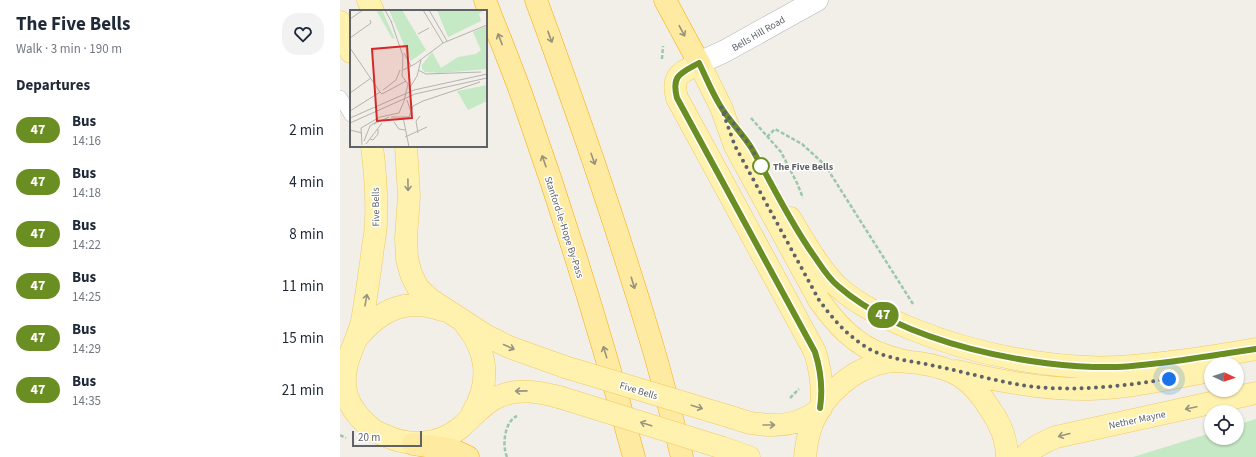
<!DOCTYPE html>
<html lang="en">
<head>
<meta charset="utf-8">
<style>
  :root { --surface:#fff; --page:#f2f2f3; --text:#1f2937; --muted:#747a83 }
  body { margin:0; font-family:"Source Sans 3",sans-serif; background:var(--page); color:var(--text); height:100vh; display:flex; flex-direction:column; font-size:15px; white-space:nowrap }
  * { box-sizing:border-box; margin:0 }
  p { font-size:13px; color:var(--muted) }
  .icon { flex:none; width:22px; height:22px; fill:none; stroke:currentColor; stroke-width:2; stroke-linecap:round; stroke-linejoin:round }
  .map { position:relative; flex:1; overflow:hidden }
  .panel { display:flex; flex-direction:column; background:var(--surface); width:340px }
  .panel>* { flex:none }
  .badge { padding:0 8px; border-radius:13px; font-size:14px; line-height:26px }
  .needle { width:26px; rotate:94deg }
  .tools { position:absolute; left:864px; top:357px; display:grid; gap:8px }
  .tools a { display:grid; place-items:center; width:40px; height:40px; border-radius:50%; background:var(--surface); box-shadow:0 1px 3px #0004; font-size:20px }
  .scale { position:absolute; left:12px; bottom:10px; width:70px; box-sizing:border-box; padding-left:4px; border:2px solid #5f6368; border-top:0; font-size:11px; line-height:14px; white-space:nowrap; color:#5f6368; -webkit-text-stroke:3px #fff; paint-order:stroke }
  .you { position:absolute; width:20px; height:20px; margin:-10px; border:3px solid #fff; border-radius:50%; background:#1a73e8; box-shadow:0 0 0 6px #1a73e833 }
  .map>.badge { position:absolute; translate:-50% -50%; box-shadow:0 0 0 2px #fff }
  h2 { padding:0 16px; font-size:15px; line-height:36px }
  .round { display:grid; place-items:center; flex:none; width:42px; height:42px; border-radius:16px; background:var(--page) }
  .summary { display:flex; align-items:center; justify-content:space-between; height:68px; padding:0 16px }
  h1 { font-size:19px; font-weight:700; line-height:30px }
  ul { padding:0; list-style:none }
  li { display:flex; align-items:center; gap:12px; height:52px; padding:0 16px }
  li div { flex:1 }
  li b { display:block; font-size:15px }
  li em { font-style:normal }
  li .badge { min-width:44px; font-weight:700; text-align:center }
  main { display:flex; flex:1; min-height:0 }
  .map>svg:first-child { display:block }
</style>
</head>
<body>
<main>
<section class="panel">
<div class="summary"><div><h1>The Five Bells</h1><p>Walk · 3 min · 190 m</p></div><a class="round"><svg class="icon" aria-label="heart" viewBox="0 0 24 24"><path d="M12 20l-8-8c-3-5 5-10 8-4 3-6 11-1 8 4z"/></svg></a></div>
<h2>Departures</h2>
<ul>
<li><span class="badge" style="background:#6b8e23;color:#fff">47</span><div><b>Bus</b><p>14:16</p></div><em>2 min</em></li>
<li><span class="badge" style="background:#6b8e23;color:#fff">47</span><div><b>Bus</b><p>14:18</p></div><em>4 min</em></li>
<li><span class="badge" style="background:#6b8e23;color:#fff">47</span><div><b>Bus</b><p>14:22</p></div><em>8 min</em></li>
<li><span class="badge" style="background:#6b8e23;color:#fff">47</span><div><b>Bus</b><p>14:25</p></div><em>11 min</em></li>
<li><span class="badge" style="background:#6b8e23;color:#fff">47</span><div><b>Bus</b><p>14:29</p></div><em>15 min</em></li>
<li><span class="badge" style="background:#6b8e23;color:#fff">47</span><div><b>Bus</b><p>14:35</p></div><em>21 min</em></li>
</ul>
</section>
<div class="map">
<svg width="916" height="457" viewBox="0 0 916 457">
  <rect width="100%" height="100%" fill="#f1efe8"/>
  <path fill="#c5e8c5" d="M916,419V457H793L871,433V438H897V425Z"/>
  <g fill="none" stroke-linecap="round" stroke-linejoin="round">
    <g stroke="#b5b8bc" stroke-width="14">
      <path id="service" d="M0,97L11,115"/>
    </g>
    <g stroke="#b5b8bc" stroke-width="23">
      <path id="minor" d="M359,63L385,51L477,0"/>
    </g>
    <g stroke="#f2c960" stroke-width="23">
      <path id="primary" d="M28,0L33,11
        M0,22L11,52
        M32,146C35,170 37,198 36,222C36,233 33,244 32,255C29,277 26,299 22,321C17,343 3,361 5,384C6,404 18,417 32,429C36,432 41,434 46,436C70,447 99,445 120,428C133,417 144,402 160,396C179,388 199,392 219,397
        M66,146L69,196L66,238L67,259L71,274L78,288L91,300L145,335L169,347L225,367
        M450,218C464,241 477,265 496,285C517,305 546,318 572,329C633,354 712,370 778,367C824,364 871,357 916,349
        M125,324C148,352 151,383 132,414
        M17,338C40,310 66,297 102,310
        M616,371C660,381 704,390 750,389C791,388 831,378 871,371
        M481,408C483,388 481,371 475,352L337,98C331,75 341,73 359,63L381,107L395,146L479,300C496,324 516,346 544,355C552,358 560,360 568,362
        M391,417C400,420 410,424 419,424C441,427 464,423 481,408
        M383,448L409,457
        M465,457C466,446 468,435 472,424C484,394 513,368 546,362C556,360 569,362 579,363C614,368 631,378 650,409C660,423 667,440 667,457
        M684,457C693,447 704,442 716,437L916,393"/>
    </g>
    <g stroke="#f9ab00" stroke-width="23">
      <path id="trunk" d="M145,0C158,35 173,69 185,105C226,221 262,338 294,457
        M196,0C239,116 279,233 314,351C324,386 333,422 342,457
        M325,0L359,63
        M73,444L113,450L128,457"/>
    </g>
    <path stroke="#9cc7a9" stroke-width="2.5" stroke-dasharray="4 2" stroke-linecap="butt" d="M322,59L323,46
      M411,118L441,152L457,183L463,198
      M427,137L435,129L462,144L485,165L573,304
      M450,398L459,389
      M0,435L6,438
      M167,457C162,446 164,422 177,416"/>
    <use href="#service" stroke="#fff" stroke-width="13"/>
    <use href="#minor" stroke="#fff" stroke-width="22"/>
    <use href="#primary" stroke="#fff2af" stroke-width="22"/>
    <use href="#trunk" stroke="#feeaa1" stroke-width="22"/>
    <g stroke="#f2c960" stroke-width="23" stroke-linecap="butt">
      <path id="primary-bridge" d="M225,367L391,417
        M219,397L383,448"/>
    </g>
    <use href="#primary-bridge" stroke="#fff2af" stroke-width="22"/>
  </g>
  <defs><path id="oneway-shaft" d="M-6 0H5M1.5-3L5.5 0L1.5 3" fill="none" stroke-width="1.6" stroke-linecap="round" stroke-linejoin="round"/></defs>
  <g stroke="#97927c">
    <use href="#oneway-shaft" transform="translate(342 31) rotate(62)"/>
    <use href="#oneway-shaft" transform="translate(210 37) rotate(70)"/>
    <use href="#oneway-shaft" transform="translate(160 39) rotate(-111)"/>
    <use href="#oneway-shaft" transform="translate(253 159) rotate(71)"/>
    <use href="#oneway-shaft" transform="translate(204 161) rotate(-109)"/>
    <use href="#oneway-shaft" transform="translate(293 283) rotate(73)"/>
    <use href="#oneway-shaft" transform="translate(265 352) rotate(-107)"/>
  </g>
  <g stroke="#979581">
    <use href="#oneway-shaft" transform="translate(68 185) rotate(89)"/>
    <use href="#oneway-shaft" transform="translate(26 300) rotate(-80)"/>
    <use href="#oneway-shaft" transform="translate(169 347) rotate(24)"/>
    <use href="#oneway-shaft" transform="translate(181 391) rotate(179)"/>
    <use href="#oneway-shaft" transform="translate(357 407) rotate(17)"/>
    <use href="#oneway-shaft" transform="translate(851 408) rotate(168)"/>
    <use href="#oneway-shaft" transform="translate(306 424) rotate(-162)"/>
    <use href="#oneway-shaft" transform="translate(429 425)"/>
    <use href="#oneway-shaft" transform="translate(724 435) rotate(165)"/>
  </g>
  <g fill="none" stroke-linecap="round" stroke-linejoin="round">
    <g stroke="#fff" stroke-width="9">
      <path id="line" d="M480,408C483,388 481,371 475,352L337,98C331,75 341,73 359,63C366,77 372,93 381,107C390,122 403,134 412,149C432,184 449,220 472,253C480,264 487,277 498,286C563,343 692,369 777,367C799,366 821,363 843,360C867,356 892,353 916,349"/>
    </g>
    <use href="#line" stroke="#6b8e23" stroke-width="6"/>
    <path stroke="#5f6368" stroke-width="4" stroke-dasharray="0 7.2" d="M421,166L411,147L381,107L395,146L479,300C492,318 505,333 523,345C543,359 567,360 590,365C622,371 654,381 687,386C735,392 782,386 829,379"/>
  </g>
  <circle fill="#fff" stroke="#6b8e23" stroke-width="2" cx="421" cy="166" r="8"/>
  <g text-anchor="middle" stroke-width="3" stroke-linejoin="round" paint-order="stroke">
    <g font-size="10" fill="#5f6368" stroke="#fff">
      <text transform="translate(418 33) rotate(-30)" y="4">Bells Hill Road</text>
      <text transform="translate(35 207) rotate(-91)" y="4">Five Bells</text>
      <text transform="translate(225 227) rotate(72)" y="4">Stanford-le-Hope By-Pass</text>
      <text transform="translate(299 390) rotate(17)" y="4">Five Bells</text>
      <text transform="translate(797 419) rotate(-12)" y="4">Nether Mayne</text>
    </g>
    <g font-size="10" font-weight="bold" fill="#5f6368" stroke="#fff" text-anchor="start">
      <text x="433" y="170">The Five Bells</text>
    </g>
  </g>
  <g transform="translate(10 10)">
    <rect width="137" height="137" fill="#f1efe8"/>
    <path d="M26,0H32L45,29L42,28ZM39,0H52L76,40L61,51ZM87,0H134L129,4L131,11L98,27ZM137,16V59L90,63L75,62L72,59V55L82,42L91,58L108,47L126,44L131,40L123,22ZM137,75V91L118,100L107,81Z" fill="#c5e8c5"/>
    <path fill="none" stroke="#b3b3b1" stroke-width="1" d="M35,0L42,13M73,0L93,33M79,0L97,31M0,9L13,0M68,24L79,18M0,28L21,13L20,10M0,38L30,82M54,43L61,56M53,60L65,54L93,33L137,15M68,60L76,64L131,62M59,79L67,66L71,50M33,80L46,70L50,60M30,82L32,84L56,71M0,83L21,68M0,101L30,82M61,102L63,96L73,91L130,72M41,107H59L61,102L57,90M53,107L59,137M0,108L64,80L137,64M44,112L49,119L55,120M0,113L65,84L137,68M24,114L39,107M0,120L12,123M68,123L66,111L70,106M55,127L77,117M20,129L23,130L28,124V119M14,131L20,116L26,112M16,134L32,113M12,135L11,118L30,107L49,103L54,91L58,74L52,66L53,46L41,11"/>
    <path fill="#d62828" fill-opacity="0.15" stroke="#d62828" stroke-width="2" d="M57,36L62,108L27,111L22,39Z"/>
    <rect width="137" height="137" fill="none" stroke="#5f6368" stroke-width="2"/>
  </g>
</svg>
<div class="tools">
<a><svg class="needle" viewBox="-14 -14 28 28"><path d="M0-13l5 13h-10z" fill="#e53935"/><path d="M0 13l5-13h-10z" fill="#747a83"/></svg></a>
<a><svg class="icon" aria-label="locate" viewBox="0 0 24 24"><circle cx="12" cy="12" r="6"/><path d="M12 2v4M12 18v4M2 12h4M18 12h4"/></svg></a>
</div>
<div class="scale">20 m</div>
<div class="you" style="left:829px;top:379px"></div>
<b class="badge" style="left:543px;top:315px;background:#6b8e23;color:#fff">47</b>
</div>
</main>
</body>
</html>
